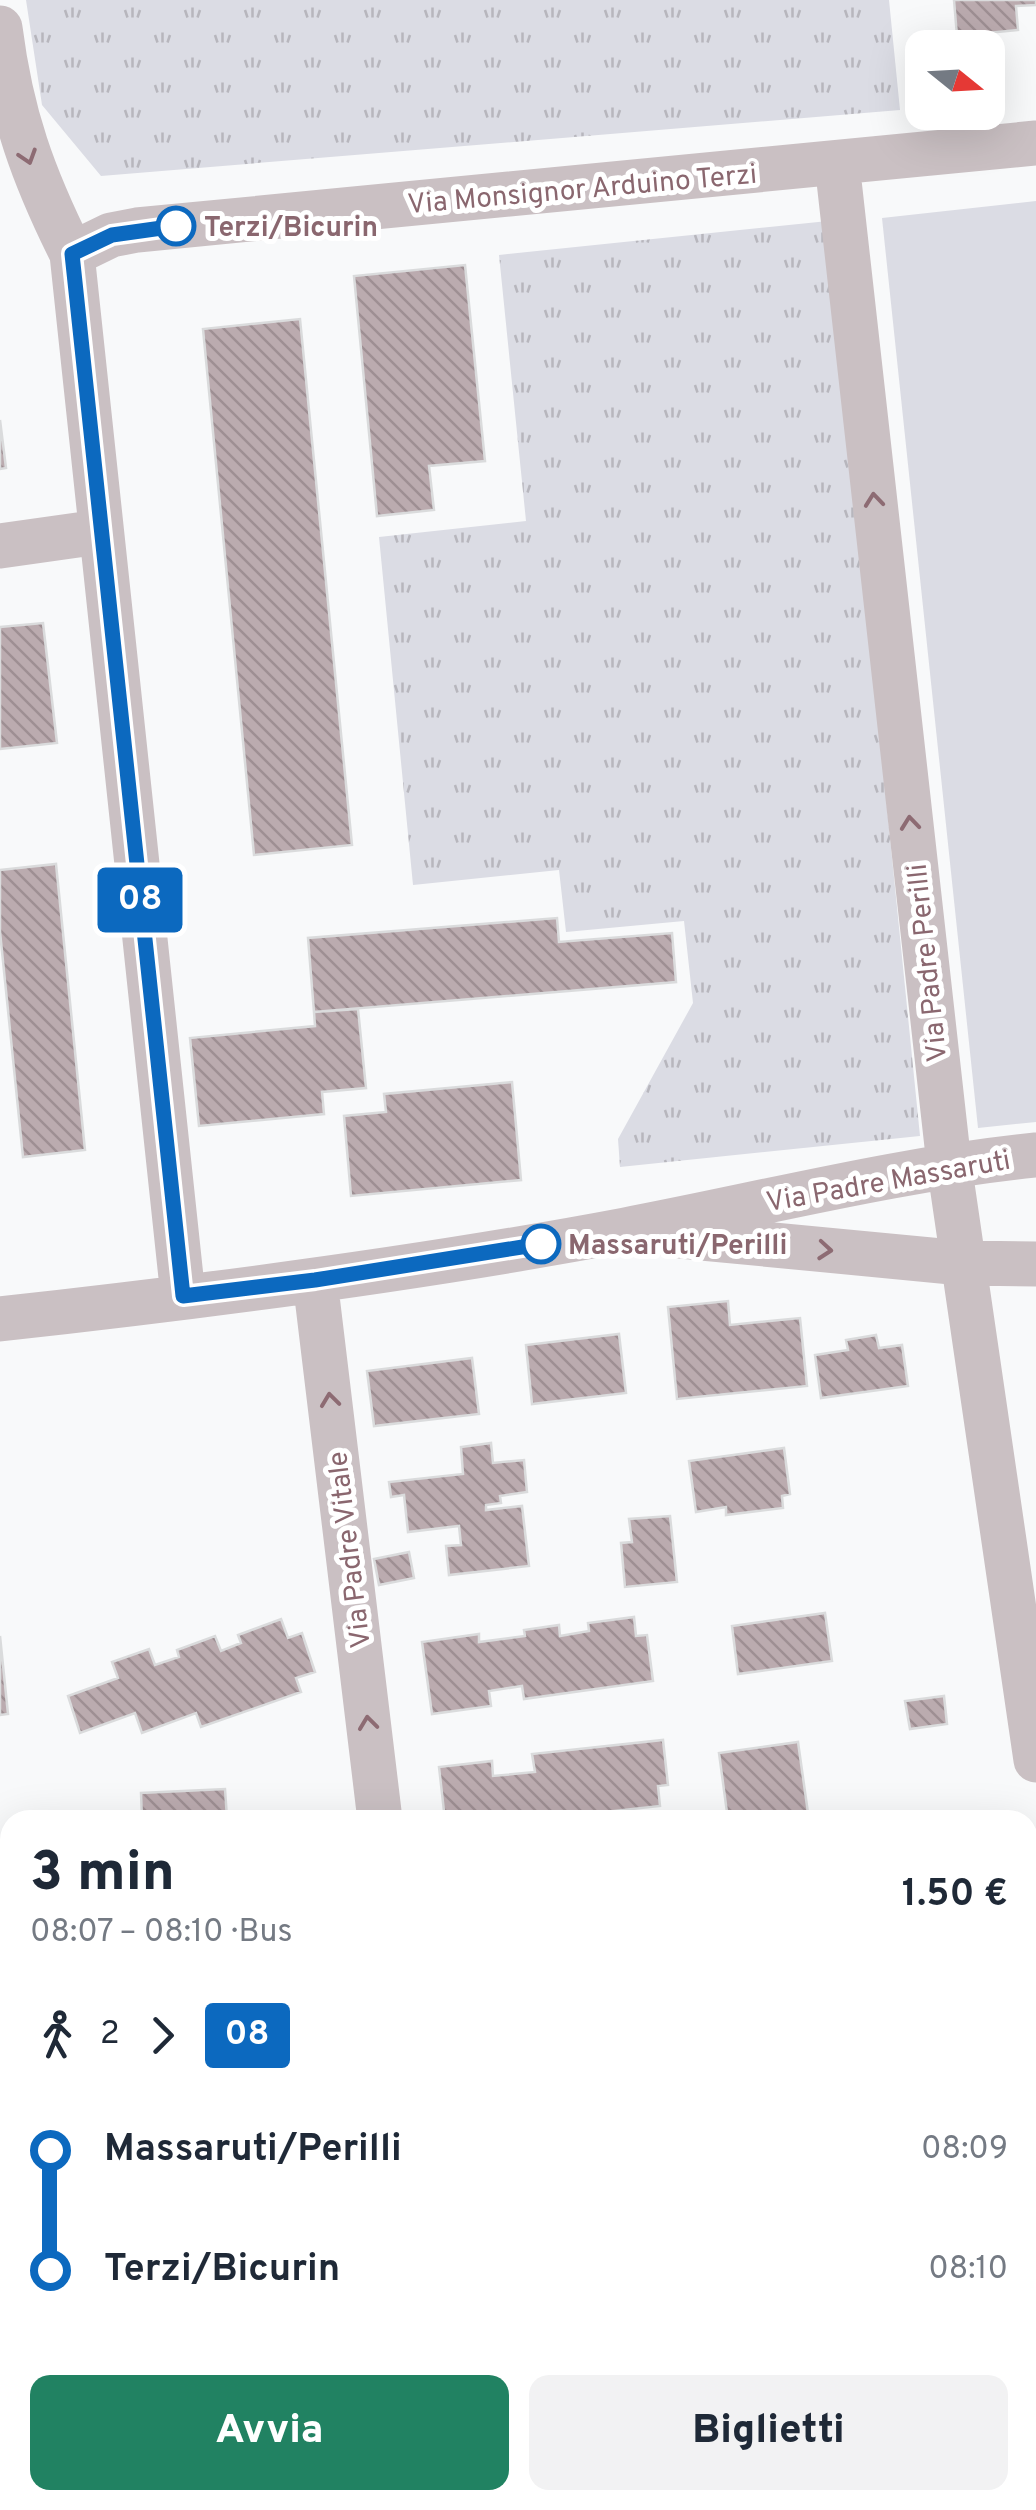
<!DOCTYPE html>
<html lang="it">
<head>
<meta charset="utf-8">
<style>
  :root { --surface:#fff; --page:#f2f2f3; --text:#1f2937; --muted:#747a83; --accent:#218262 }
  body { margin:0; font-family:Overpass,sans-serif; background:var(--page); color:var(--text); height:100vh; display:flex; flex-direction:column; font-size:38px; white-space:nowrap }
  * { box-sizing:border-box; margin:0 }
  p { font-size:32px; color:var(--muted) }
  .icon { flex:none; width:55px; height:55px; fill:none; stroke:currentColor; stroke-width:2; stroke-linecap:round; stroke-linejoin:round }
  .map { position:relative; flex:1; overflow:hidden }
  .drawer { position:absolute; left:0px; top:1810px; width:1038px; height:700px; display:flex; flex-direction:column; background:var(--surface); border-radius:30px 30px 0 0; box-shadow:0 10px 40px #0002 }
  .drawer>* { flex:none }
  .badge { padding:0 20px; border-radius:8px; font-size:35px; line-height:65px }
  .needle { width:65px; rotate:108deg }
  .buttons { position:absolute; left:905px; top:30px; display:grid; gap:20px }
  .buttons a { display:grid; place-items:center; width:100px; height:100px; border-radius:20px; background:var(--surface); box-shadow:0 10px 40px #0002; font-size:50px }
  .map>.badge { position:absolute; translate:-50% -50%; box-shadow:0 0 0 5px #fff }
  .legs { display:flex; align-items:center; gap:15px; height:110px; padding:0 30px; font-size:32px }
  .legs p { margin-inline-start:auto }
  .summary { display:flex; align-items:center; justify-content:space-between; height:170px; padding:0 30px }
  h1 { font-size:55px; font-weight:800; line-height:75px }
  .cta { display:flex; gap:20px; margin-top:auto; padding:20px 30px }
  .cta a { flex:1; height:115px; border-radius:20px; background:var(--accent); color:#fff; font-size:40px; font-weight:800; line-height:115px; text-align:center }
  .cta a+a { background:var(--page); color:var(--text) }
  ul { padding:0 30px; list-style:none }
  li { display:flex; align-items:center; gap:35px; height:120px; font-size:38px }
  li i { display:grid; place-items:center; width:15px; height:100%; margin:0 12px; background:currentColor }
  li i::after { content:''; width:25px; height:25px; margin:-12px; border:8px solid; border-radius:50%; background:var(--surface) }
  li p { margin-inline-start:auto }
  li:first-child i { background:linear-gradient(#0000 50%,currentColor 0) }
  li:last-child i { background:linear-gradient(currentColor 50%,#0000 0) }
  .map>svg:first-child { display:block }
</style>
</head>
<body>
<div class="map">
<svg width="1036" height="2510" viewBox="0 0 1036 2510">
  <defs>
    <pattern id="grass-tufts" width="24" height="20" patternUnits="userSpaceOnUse" patternTransform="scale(2.5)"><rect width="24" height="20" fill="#dbdce4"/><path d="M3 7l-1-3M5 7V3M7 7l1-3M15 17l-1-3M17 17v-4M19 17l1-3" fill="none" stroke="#b7b6bd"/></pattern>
    <pattern id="building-back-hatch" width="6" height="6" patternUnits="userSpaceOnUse" patternTransform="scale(2.5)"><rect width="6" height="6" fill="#bbabaf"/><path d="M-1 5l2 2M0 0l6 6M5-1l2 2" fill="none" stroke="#9e8f93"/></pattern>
  </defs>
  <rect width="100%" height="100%" fill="#f8f9fa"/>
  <path fill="url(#grass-tufts)" d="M26,0H889L900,110L101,176L42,105Z
    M828,221L920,1136L620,1167L618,1139L693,1003L684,921L566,932L559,870L413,885L379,537L526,521L499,255Z"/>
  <path fill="#dbdce4" d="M1036,201V1122L978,1128L882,218Z"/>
  <path fill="url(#building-back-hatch)" stroke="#dadbdc" stroke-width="2.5" d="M954,0H1036V5L1016,6L1018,30L957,36Z
    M465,265L485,461L429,466L434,510L377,516L354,276Z
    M300,319L352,845L254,855L203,329Z
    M0,420L6,468L0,469Z
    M43,623L57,743L0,749V627Z
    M56,864L85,1150L23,1157L0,932V870Z
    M557,918L559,942L672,933L676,982L314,1012L308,938Z
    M358,1009L366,1088L322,1092L324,1114L199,1126L190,1038L315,1026L314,1012Z
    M512,1082L521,1180L351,1196L344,1116L386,1112L384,1094Z
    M728,1301L730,1325L800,1318L807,1386L677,1399L668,1307Z
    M619,1334L626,1393L532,1404L526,1345Z
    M876,1335L879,1348L902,1345L908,1386L821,1398L815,1355L848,1350L846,1340Z
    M472,1358L479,1414L374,1426L367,1371Z
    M491,1443L493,1463L524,1460L527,1492L500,1496L501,1503L486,1505V1510L522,1506L529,1566L449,1575L446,1546L461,1545L459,1526L408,1532L404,1495L391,1497L389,1482L463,1474L461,1447Z
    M784,1448L790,1494L782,1496L783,1508L726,1515V1507L696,1512L689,1461Z
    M670,1516L677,1582L625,1587L621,1543L632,1542L629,1519Z
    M409,1552L414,1578L379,1585L374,1559Z
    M825,1613L832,1661L738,1674L732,1626Z
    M634,1617L636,1636L647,1635L653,1681L524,1699L522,1686L489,1691L491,1706L432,1714L422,1642L479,1634V1642L525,1636L524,1630L559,1625L560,1636L589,1631L588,1623Z
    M281,1619L288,1638L302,1633L315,1672L296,1678L301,1692L201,1727L196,1713L142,1733L135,1713L80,1733L68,1696L118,1678L112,1662L149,1649L155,1665L179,1657L177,1650L215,1636L221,1651L241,1643L238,1635Z
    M0,1636L8,1714L0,1715Z
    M944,1696L947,1724L910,1729L905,1701Z
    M663,1740L668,1785L658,1786L660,1806L532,1820H445L439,1767L492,1761L493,1776L535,1772L532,1754Z
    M798,1742L809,1820H728L719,1753Z
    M225,1789L227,1818L274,1816V1820H142L141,1793Z
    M0,1927H7L10,1952V2032L0,2034Z
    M10,2088V2188L0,2189V2089Z
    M10,2212V2335L0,2337V2213Z
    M1036,2393V2496L1028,2497V2394Z
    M928,2500H998L929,2507Z
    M44,2503L45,2510H5Z"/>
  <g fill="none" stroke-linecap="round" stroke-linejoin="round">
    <path stroke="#cac0c3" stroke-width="45" d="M0,28C11,115 33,176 72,254L183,1296
      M837,163L949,1164L1036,1760
      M72,254L111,235L137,230L1036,143
      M0,546L99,532
      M670,1235L962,1263L1036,1264
      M315,1280L380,1820
      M0,1319C209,1296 418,1269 625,1230C762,1204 897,1169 1036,1155
      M1028,2293L1036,2289
      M461,2500L463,2510
      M497,2510L521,2500"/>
  </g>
  <defs><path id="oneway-chevron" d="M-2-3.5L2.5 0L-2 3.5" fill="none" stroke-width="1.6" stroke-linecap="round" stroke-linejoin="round" transform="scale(2.5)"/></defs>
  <g stroke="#8d6b73">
    <use href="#oneway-chevron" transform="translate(28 157) rotate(72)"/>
    <use href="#oneway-chevron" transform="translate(874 500) rotate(-96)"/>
    <use href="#oneway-chevron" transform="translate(910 823) rotate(-96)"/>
    <use href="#oneway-chevron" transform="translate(825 1250) rotate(5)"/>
    <use href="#oneway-chevron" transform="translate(330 1400) rotate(-97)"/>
    <use href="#oneway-chevron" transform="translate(368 1723) rotate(-97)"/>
  </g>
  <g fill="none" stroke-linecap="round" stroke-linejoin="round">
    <g stroke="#fff" stroke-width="22">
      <path id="line-1" d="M176,226L112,235L72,254L183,1296L315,1280L541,1244"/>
    </g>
    <use href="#line-1" stroke="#0c69bf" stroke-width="15"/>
  </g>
  <g fill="#fff" stroke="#0c69bf" stroke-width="5">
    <circle cx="176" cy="226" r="18"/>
    <circle cx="541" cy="1244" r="18"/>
  </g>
  <g text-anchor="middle" stroke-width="10" stroke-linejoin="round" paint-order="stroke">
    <g font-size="28" fill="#8a676f" stroke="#fff">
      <text transform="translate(582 188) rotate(-5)" y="10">Via Monsignor Arduino Terzi</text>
      <text transform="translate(926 963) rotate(-96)" y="10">Via Padre Perilli</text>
      <text transform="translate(888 1180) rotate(-10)" y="10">Via Padre Massaruti</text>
      <text transform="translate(348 1550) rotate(-97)" y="10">Via Padre Vitale</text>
    </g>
    <g font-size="28" font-weight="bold" fill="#8a676f" stroke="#fff" text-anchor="start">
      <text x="204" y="236">Terzi/Bicurin</text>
      <text x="568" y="1254">Massaruti/Perilli</text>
    </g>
  </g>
</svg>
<div class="buttons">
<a><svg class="needle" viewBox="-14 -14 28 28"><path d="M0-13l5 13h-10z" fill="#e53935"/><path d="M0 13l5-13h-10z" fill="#747a83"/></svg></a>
</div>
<b class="badge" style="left:140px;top:900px;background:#0c69bf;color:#fff">08</b>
<section class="drawer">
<div class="summary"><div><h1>3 min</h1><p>08:07 – 08:10 · Bus</p></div><b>1.50 €</b></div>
<div class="legs"><svg class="icon" aria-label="walk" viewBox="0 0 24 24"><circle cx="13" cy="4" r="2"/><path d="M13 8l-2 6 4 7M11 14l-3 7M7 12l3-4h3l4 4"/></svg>2<svg class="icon" aria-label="forward" viewBox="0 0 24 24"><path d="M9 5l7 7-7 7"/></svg><b class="badge" style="background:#0c69bf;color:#fff">08</b></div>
<ul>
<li><i style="color:#0c69bf"></i><b>Massaruti/Perilli</b><p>08:09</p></li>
<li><i style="color:#0c69bf"></i><b>Terzi/Bicurin</b><p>08:10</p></li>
</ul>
<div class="cta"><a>Avvia</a><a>Biglietti</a></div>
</section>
</div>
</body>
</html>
